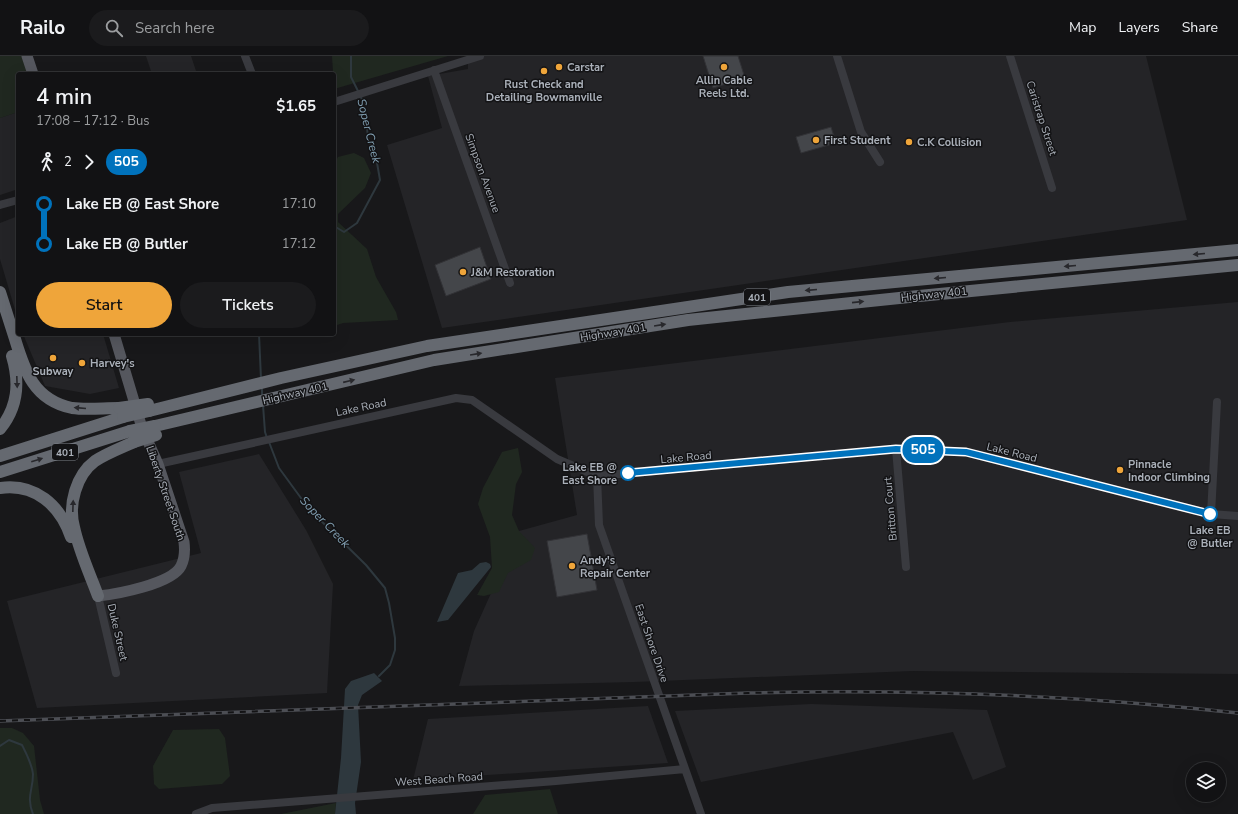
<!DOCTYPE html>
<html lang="en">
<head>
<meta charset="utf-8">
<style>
  :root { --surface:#121214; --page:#1b1b1d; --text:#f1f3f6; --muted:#9c9ea0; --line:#313234; --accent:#efa53a }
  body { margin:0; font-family:"Nunito Sans",sans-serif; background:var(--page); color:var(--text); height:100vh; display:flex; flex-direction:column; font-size:15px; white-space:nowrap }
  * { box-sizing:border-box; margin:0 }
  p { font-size:13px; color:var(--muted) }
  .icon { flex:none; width:22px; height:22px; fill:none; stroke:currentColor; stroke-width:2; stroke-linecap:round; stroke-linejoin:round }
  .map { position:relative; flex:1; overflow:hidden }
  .panel { position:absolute; left:16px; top:16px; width:320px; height:264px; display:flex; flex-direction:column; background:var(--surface); border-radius:4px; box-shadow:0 4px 16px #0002,0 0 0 1px var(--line) }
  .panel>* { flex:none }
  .badge { padding:0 8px; border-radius:13px; font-size:14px; line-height:26px }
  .tools { position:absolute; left:1186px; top:706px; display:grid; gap:8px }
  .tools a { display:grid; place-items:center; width:40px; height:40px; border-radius:50%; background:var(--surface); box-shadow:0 4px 16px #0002,0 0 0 1px var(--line); font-size:20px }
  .map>.badge { position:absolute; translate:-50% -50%; box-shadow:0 0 0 2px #fff }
  .legs { display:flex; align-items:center; gap:6px; height:44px; padding:0 20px; font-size:13px }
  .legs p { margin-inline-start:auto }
  .summary { display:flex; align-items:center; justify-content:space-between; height:68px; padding:0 20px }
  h1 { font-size:22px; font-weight:600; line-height:30px }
  .action { display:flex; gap:8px; margin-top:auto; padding:8px 20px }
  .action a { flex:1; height:46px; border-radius:24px; background:var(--accent); color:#111; font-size:16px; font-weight:600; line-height:46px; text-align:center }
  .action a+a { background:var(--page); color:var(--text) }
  ul { padding:0 20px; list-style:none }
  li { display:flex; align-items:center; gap:14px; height:40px; font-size:15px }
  li i { display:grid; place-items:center; width:6px; height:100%; margin:0 5px; background:currentColor }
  li i::after { content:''; width:10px; height:10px; margin:-5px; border:3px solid; border-radius:50%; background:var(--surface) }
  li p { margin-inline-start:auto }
  li:first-child i { background:linear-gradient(#0000 50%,currentColor 0) }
  li:last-child i { background:linear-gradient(currentColor 50%,#0000 0) }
  header { display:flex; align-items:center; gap:24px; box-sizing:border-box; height:56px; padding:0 20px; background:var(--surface); border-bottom:1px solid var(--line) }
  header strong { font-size:19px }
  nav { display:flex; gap:22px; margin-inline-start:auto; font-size:14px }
  .search { width:280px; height:36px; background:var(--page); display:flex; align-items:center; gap:10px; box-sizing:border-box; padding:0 14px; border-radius:22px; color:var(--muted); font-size:15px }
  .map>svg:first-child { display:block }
</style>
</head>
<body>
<header>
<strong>Railo</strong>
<div class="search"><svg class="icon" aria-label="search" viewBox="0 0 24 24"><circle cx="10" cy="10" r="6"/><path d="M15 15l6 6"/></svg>Search here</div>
<nav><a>Map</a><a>Layers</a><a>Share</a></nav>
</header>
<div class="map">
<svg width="1238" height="758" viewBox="0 0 1238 758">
  <rect width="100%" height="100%" fill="#18181a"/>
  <path fill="#242427" d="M146,0H191L197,18H152Z
    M468,0H1146L1187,164L442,272L387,89L442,72L428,20L468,13Z
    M18,56V133L0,139V62Z
    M18,160V264L0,203V167Z
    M1238,246V618L912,615L634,626L459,630L474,575L519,475L577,459L555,322L1010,266Z
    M23,278H103L119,332L90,338L45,330Z
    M259,398L306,474L333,528L327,637L37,652L7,545L201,497L179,416Z
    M811,648L987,654L1006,711L973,724L953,676L701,726L675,655Z
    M648,650L668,707L413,724L428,663Z"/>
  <path fill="#202820" d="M0,0H23L28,18H18V56L0,62Z
    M332,0H448L334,33Z
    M354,97L364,102L371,117L365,132L338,158V166L367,193L376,221L396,256L398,264L343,267L334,270V107L338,101Z
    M518,392L522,416L516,428L512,459L519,475L535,492L531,504L508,517L499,536L484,540L477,539L492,512L490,481L478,448L483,432L502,396Z
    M0,672H12L23,677L34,690L40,744L44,758H0Z
    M219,673L225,682L230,720L222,728L159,733L154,728L153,710L173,674Z
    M550,733L558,758H473L485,739Z
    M336,747L335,758H272H281Z"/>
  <path fill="#2e383e" d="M486,506L490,508L491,511L448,564L437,566L458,517L472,514L480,507Z
    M374,617L382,625L362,639L358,649L361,706L355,747L356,758H335L341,702L345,633L351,625Z"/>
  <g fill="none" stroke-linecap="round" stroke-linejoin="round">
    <path stroke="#2e383e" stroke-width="2" d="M351,0V21L358,35
      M334,170L344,176L357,167L380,124L376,101L368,82L365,50L360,39
      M259,278L261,323
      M262,331V341
      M263,349L265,376L267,382
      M269,386L279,412L309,453L366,509L385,532L389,547L395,582V594L390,609L379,620
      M0,690L9,684L22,689C26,697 32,708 33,718C33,735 26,740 33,758"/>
  </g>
  <path fill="#44464a" stroke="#323236" d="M703,0H738L745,22L713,32Z
    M831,71L836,87L801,97L796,81Z
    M480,191L491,223L446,240L435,209Z
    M587,478L597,534L557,541L547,485Z"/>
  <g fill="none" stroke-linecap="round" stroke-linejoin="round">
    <path stroke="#393a3f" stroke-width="8" d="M245,0L252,18
      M837,0L861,76L880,106
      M1010,0L1052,132
      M434,14L510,227
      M334,46L480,0
      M0,149L18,144
      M896,393L906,511
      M158,408L456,342L472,344L557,403L597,420L896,393L966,396L1211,458L1238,460
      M597,420L599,469L701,758
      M1211,458L1217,346
      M98,540L116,617
      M196,758L212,752L556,725L685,713"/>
    <path stroke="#55575e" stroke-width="11" d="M27,0L33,18
      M98,540C117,538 172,528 181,510C185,502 185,494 184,486L158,408L142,372L114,278"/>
    <path stroke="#656970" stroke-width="12" d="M0,236C5,252 10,267 15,283C25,316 34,344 72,352C87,354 103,352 119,352
      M149,355L281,322L427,290L788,236L1238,194
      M155,370L434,304L688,264L909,241L1238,209
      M0,373C18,351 20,327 12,300
      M0,400L123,361
      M0,416L130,375
      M0,432C35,427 60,449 71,481
      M98,540C90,518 79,495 74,471C68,449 76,419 95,405C107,397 121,392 134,386"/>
    <g stroke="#4c4e54" stroke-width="3.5">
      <path id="rail" d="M0,665L748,637C912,633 1075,639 1238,657"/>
    </g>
    <use href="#rail" stroke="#131315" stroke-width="2" stroke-dasharray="6" stroke-linecap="butt"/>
    <path stroke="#656970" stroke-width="12" d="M119,352L148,348
      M123,361L149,355
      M130,375L155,370
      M134,386L156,379"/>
  </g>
  <defs><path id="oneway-solid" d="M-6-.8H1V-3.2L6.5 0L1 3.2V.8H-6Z"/></defs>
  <g fill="#28282c">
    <use href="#oneway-solid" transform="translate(1199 198) rotate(175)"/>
    <use href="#oneway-solid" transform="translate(1070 210) rotate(175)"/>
    <use href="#oneway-solid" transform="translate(940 222) rotate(175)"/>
    <use href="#oneway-solid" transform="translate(811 234) rotate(175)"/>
    <use href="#oneway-solid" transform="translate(858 246) rotate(-6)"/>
    <use href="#oneway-solid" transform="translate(660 269) rotate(-9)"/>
    <use href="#oneway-solid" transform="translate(476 298) rotate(-9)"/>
    <use href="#oneway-solid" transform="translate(349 325) rotate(-13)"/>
    <use href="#oneway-solid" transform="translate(17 326) rotate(88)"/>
    <use href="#oneway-solid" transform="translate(80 352) rotate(-175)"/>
    <use href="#oneway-solid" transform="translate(37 404) rotate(-17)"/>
    <use href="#oneway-solid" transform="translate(73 450) rotate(-88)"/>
  </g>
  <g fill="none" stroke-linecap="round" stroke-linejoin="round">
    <g stroke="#fff" stroke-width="9">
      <path id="line-1" d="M628,417L896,393L966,396L1210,458"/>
    </g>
    <use href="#line-1" stroke="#0072bc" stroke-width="6"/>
  </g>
  <g fill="#efa53a" stroke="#131315" stroke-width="1.5">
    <circle cx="559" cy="11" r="4"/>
    <circle cx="724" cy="11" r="4"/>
    <circle cx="544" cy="15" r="4"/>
    <circle cx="816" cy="84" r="4"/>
    <circle cx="909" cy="86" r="4"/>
    <circle cx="463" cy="216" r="4"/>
    <circle cx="53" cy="302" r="4"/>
    <circle cx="82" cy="307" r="4"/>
    <circle cx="1120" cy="414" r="4"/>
    <circle cx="572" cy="510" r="4"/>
  </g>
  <g fill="#fff" stroke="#0072bc" stroke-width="2">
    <circle cx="628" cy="417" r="7"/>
    <circle cx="1210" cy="458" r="7"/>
  </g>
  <g text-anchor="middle" stroke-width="3" stroke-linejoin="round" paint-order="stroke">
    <g fill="#131315" stroke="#7d8188" stroke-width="1">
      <rect x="744" y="233" width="26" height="16" rx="3"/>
      <rect x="52" y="388" width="26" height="16" rx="3"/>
    </g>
    <g font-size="10" font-weight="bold" fill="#aab0b9">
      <text x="757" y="245">401</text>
      <text x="65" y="400">401</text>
    </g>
    <g font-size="11" font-weight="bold" fill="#aab0b9" stroke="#131315" text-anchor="start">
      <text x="567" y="15">Carstar</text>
      <text x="724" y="28" text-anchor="middle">Allin Cable<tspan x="724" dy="13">Reels Ltd.</tspan></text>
      <text x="544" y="32" text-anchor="middle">Rust Check and<tspan x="544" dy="13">Detailing Bowmanville</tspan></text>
      <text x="824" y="88">First Student</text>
      <text x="917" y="90">C.K Collision</text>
      <text x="471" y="220">J&amp;M Restoration</text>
      <text x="90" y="311">Harvey's</text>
      <text x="53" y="319" text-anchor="middle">Subway</text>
      <text x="1128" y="412">Pinnacle<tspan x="1128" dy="13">Indoor Climbing</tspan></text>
      <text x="580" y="508">Andy's<tspan x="580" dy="13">Repair Center</tspan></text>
    </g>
    <g font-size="11" fill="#aab0b9" stroke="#131315">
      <text transform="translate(1042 62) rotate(72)" y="4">Caristrap Street</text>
      <text transform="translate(483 117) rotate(70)" y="4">Simpson Avenue</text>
      <text transform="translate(934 238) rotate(-6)" y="4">Highway 401</text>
      <text transform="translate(613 276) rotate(-9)" y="4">Highway 401</text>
      <text transform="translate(295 337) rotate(-13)" y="4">Highway 401</text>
      <text transform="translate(361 351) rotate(-12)" y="4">Lake Road</text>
      <text transform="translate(1012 396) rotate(14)" y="4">Lake Road</text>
      <text transform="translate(686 401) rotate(-5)" y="4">Lake Road</text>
      <text transform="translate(166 437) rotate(71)" y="4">Liberty Street South</text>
      <text transform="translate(890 453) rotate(-95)" y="4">Britton Court</text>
      <text transform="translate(118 576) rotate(77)" y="4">Duke Street</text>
      <text transform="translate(652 587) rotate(71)" y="4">East Shore Drive</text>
      <text transform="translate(439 723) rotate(-4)" y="4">West Beach Road</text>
    </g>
    <g font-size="11" font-weight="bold" fill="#aab0b9" stroke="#131315" text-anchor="end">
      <text x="617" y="415">Lake EB @<tspan x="617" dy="13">East Shore</tspan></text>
      <text x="1210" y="478" text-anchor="middle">Lake EB<tspan x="1210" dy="13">@ Butler</tspan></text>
    </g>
    <g font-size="12" font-style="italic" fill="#82a0b3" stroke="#131315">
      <text transform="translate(369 75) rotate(76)" y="4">Soper Creek</text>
      <text transform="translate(325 466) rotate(46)" y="4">Soper Creek</text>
    </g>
  </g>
</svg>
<div class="tools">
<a><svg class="icon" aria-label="layers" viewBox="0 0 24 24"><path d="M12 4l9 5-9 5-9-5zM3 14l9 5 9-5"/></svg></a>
</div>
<b class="badge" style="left:923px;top:394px;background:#0072bc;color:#fff">505</b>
<section class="panel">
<div class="summary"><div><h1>4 min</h1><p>17:08 – 17:12 · Bus</p></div><b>$1.65</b></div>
<div class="legs"><svg class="icon" aria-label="walk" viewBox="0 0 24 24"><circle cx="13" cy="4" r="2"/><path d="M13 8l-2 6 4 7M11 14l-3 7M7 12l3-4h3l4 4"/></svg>2<svg class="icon" aria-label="forward" viewBox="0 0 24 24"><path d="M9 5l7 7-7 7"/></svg><b class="badge" style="background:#0072bc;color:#fff">505</b></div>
<ul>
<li><i style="color:#0072bc"></i><b>Lake EB @ East Shore</b><p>17:10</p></li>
<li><i style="color:#0072bc"></i><b>Lake EB @ Butler</b><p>17:12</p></li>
</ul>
<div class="action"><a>Start</a><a>Tickets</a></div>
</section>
</div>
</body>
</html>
